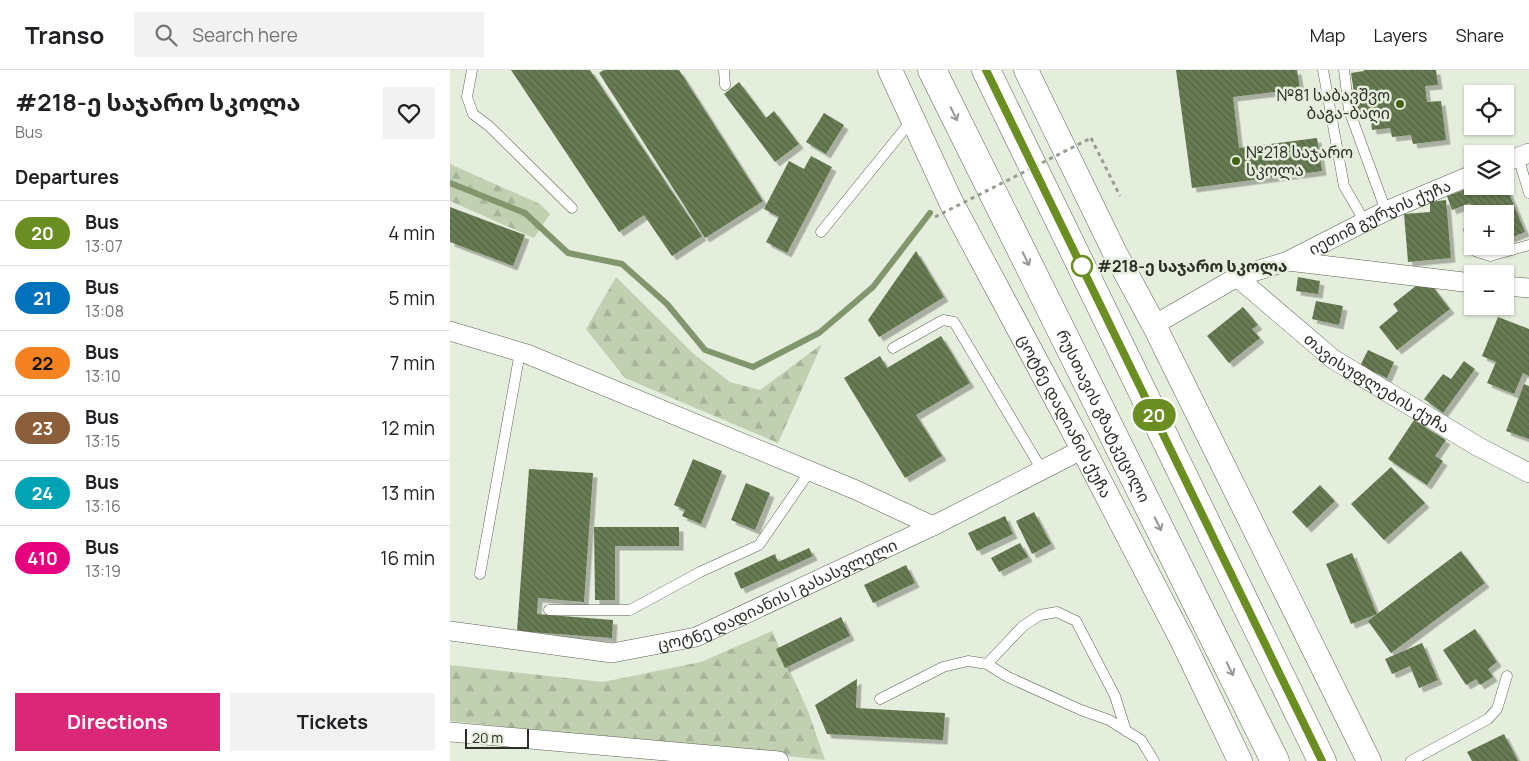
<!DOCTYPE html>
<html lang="en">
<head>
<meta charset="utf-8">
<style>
  :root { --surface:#fff; --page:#f2f2f2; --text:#202124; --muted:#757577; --line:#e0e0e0; --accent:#db2777 }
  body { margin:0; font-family:Manrope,"Noto Sans Georgian",sans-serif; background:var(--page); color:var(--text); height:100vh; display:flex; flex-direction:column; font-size:19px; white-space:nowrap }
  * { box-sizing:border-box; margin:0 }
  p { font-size:16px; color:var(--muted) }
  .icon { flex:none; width:28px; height:28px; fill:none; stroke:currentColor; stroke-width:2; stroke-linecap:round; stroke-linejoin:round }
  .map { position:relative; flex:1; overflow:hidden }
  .details { display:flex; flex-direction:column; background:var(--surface); width:450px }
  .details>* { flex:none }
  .badge { padding:0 10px; border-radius:16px; font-size:18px; line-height:32px }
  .fabs { position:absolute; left:1014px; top:15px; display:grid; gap:10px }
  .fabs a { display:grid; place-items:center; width:50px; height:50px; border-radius:0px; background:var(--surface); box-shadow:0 1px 4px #0004; font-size:25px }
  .scale { position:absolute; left:15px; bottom:12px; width:64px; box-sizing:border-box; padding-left:5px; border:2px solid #2c2f28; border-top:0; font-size:14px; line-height:18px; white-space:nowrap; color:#2c2f28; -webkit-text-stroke:4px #e5eedc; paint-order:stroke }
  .map>.badge { position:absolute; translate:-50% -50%; box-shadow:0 0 0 2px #fff }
  h2 { padding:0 15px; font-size:19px; line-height:45px }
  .round { display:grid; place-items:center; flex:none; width:52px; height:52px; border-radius:0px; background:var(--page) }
  .summary { display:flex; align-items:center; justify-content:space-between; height:85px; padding:0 15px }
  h1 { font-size:24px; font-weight:700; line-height:38px }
  .primary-button { display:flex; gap:10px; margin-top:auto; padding:10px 15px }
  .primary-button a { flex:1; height:58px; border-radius:0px; background:var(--accent); color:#fff; font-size:20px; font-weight:700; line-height:58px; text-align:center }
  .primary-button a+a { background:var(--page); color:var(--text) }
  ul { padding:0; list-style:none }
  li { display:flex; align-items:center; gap:15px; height:65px; padding:0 15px; border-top:1px solid var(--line) }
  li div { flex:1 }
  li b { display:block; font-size:19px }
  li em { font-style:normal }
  li .badge { min-width:55px; font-weight:700; text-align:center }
  header { display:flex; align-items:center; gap:30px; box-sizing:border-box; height:70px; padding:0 25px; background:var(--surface); border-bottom:1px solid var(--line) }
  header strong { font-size:24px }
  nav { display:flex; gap:28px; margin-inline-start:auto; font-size:18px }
  .search { width:350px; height:45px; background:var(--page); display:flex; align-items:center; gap:12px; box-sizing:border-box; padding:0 18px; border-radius:0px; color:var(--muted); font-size:19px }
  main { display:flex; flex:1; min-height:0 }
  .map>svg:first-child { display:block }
</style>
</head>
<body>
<header>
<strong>Transo</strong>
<div class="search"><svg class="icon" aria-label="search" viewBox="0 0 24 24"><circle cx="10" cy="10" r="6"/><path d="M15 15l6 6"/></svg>Search here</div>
<nav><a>Map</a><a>Layers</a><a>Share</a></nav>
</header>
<main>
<section class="details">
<div class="summary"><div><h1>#218-ე საჯარო სკოლა</h1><p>Bus</p></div><a class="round"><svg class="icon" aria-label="heart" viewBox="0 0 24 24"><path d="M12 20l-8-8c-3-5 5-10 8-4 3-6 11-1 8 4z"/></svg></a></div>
<h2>Departures</h2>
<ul>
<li><span class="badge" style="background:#6b8e23;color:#fff">20</span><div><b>Bus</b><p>13:07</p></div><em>4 min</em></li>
<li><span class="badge" style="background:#0072bc;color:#fff">21</span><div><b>Bus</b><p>13:08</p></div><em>5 min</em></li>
<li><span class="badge" style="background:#f58220;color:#111">22</span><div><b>Bus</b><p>13:10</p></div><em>7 min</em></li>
<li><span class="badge" style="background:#8b5e3c;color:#fff">23</span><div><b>Bus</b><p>13:15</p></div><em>12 min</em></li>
<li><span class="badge" style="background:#00a3b4;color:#fff">24</span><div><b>Bus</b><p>13:16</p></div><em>13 min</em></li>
<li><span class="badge" style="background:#e6007e;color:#fff">410</span><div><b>Bus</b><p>13:19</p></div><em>16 min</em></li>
</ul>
<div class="primary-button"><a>Directions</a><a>Tickets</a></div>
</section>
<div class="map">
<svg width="1079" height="691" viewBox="0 0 1079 691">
  <defs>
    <pattern id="forest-firs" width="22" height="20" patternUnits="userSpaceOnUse" patternTransform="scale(1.25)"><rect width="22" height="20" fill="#c1d0b1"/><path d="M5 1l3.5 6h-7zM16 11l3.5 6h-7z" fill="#a6b398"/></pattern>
    <pattern id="building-back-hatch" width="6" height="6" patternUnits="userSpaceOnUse" patternTransform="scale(1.25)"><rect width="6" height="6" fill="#687b53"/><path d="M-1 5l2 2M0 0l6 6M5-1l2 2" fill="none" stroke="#566545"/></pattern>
    <filter id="shadow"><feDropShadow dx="4.5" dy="4.5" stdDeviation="0" flood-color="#0004"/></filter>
  </defs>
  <rect width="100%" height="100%" fill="#e5eedc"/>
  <path fill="url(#forest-firs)" d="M0,94L90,134L100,144L84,168L0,131Z
    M166,207L245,285L280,312L310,320L372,274L328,373L175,308L136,259Z
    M322,561L358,641L375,690L0,651V595L153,612L251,592Z"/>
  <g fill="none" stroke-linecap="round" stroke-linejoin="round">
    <path stroke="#82966d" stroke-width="6" d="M0,113L75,143L118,183L172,194L217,234L255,280L303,297L369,263L423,217L480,143"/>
  </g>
  <path fill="url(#building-back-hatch)" filter="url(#shadow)" d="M61,0H140L252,166L222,186L194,145L169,162Z
    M154,0H229L313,131L255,168L149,3Z
    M726,0H847L850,19L783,27L789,78L867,68L872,101L742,118Z
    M914,0H986L988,15L975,16L977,32L991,31L996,70L963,74L961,65L942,67L940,58L922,60L920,41L907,43L901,3L914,1Z
    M289,12L316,48L324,41L349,74L325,92L274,24Z
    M374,43L394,55L376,84L356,72Z
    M361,86L382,97L337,183L316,172L329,147L314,139L339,91L354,99Z
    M1025,116H1056L1075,162L1055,170V144H1024L1020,133L1002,140L997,126Z
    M996,130L1001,188L958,192L954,144L980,142V132Z
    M0,137L75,165L63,196L0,172Z
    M466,181L494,227L429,267L418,250Z
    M848,207L870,211L868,224L846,221Z
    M976,208L1000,239L947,280L929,257L948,241L943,234Z
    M866,231L893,236L889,255L862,249Z
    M793,237L808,255L802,259L810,268L779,293L757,266Z
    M1048,247L1079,259V306L1073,303L1064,324L1037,313L1046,292L1032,286Z
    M491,266L520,313L466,345L492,386L455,408L394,308L430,286L437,298Z
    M918,280L944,292L937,308L910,296Z
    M1014,291L1025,299L993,343L974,329L993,304L1001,309Z
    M1074,314L1079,316V369L1056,361Z
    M964,350L996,370L985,386L993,391L977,415L938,389Z
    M243,389L272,401L251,454L232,446L235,440L224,435Z
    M941,397L975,433L934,470L901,434Z
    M79,399L143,403L134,532L88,528L87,544L163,550L162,568L67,561Z
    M296,413L320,423L305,460L281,450Z
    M870,415L885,431L857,458L842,442Z
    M584,442L601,474L582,484L566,451Z
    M555,446L563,464L527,481L518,463Z
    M144,457H229V476H165V530H145Z
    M570,473L578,487L549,502L541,488Z
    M359,478L363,486L291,519L284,503L325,484L328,492Z
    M1011,481L1035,513L941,583L918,551L927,544L901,554L876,494L902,483L927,544Z
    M456,495L465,513L423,533L414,515Z
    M391,547L400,566L335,598L326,579Z
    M1025,559L1047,592L1038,599L1043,607L1030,615L1026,609L1016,615L993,580Z
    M972,573L988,610L969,618L960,596L942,604L935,589Z
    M407,609L406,638L495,643L493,670L377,664L365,635Z
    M1054,664L1068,691H1022L1017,682Z"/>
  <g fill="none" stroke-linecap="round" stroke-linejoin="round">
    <g stroke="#5c6354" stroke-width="11">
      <path id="service" d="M22,0L17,27L23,44L39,56L122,138
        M274,0L275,15
        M873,0L894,116L915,152
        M894,0L899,40L936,141
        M1068,87L1079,123
        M1019,160L1022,172
        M371,162L462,50
        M1024,176L1025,181L1040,186L1079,175
        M443,278L493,250L504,252L592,400
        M30,504L70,282
        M99,540H180L250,502L309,475L360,401
        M537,594L573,556L590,545L607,542L626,551L665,626L676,661
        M430,629L493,597L518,591L537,594L558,607L631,640L659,650L691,670L704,691
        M961,691L1038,649L1047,639L1057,606"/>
    </g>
    <g stroke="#5c6354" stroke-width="20">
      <g id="minor">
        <path d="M1055,92L1079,83"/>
        <path d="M838,191L1022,213"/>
        <path id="s1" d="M787,207L883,289L1027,376L1079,403"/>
        <path d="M1055,216L1079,218"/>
        <path id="s2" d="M704,255L787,207L838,191L936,141L1022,105"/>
        <path d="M0,261L77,284L406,420L483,456"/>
        <path id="s3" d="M0,561L162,583L246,567L483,456L633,379"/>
        <path d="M0,662L329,691"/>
      </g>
    </g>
    <g stroke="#5c6354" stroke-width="25">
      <g id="tertiary">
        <path id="s4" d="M440,0L501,132L633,379L732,570L790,691"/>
        <path d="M576,0L665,183L704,255L919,691"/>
      </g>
    </g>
    <g stroke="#5c6354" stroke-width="29">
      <g id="motorway">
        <path id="s5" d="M482,0L825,691"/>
        <path d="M536,0L872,691"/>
      </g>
    </g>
    <path stroke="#979d90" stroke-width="3" stroke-dasharray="4 4" stroke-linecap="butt" d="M641,68L670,126"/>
    <use href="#service" stroke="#fff" stroke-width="10"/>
    <use href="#minor" stroke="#fff" stroke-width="19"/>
    <use href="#tertiary" stroke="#fff" stroke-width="24"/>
    <use href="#motorway" stroke="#fff" stroke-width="28"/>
    <path stroke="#979d90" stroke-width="3" stroke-dasharray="4 4" stroke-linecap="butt" d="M485,147L641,68"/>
  </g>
  <defs><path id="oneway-shaft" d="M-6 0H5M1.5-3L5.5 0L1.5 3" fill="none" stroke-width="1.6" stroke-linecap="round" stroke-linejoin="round" transform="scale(1.25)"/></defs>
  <g stroke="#969794">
    <use href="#oneway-shaft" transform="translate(504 44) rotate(64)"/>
    <use href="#oneway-shaft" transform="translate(576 189) rotate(64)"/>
    <use href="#oneway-shaft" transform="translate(708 454) rotate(64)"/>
    <use href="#oneway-shaft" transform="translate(780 599) rotate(64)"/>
  </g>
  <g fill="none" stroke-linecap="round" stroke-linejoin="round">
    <g stroke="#fff" stroke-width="11">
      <path id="line" d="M536,0L872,691"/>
    </g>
    <use href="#line" stroke="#6b8e23" stroke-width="8"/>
  </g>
  <g fill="#446215" stroke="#e5eedc" stroke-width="2">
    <circle cx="950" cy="34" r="5"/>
    <circle cx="786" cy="91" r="5"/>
  </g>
  <circle fill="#fff" stroke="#6b8e23" stroke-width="2.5" cx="632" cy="196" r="10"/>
  <g text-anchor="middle" stroke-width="5" stroke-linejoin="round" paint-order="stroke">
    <g font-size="16" fill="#2c2f28" stroke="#e5eedc" text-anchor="end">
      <text x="940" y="31">№81 საბავშვო<tspan x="940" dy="18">ბაგა-ბაღი</tspan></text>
      <text x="796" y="88" text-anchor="start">№218 საჯარო<tspan x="796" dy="18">სკოლა</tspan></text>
    </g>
    <g font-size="16" fill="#2c2f28" stroke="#e5eedc">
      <text dy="6" stroke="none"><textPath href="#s2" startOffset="251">იეთიმ გურჯის ქუჩა</textPath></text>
      <text dy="6" stroke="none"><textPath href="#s1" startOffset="176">თავისუფლების ქუჩა</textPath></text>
      <text dy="6" stroke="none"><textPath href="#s4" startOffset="388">ცოტნე დადიანის ქუჩა</textPath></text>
      <text dy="6" stroke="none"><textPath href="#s5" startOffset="386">რუსთავის გზატკეცილი</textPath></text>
      <text dy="6" stroke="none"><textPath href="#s3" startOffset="340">ცოტნე დადიანის I გასასვლელი</textPath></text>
    </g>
    <g font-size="16" font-weight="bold" fill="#2c2f28" stroke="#e5eedc" text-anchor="start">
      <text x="647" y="202">#218-ე საჯარო სკოლა</text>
    </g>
  </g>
</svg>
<div class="fabs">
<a><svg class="icon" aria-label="locate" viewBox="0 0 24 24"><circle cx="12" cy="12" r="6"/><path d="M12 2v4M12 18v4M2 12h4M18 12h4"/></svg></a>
<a><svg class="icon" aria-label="layers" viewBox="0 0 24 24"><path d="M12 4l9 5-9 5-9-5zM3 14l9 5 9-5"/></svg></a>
<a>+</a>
<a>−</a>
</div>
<div class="scale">20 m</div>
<b class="badge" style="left:704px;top:345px;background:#6b8e23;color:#fff">20</b>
</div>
</main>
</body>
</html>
